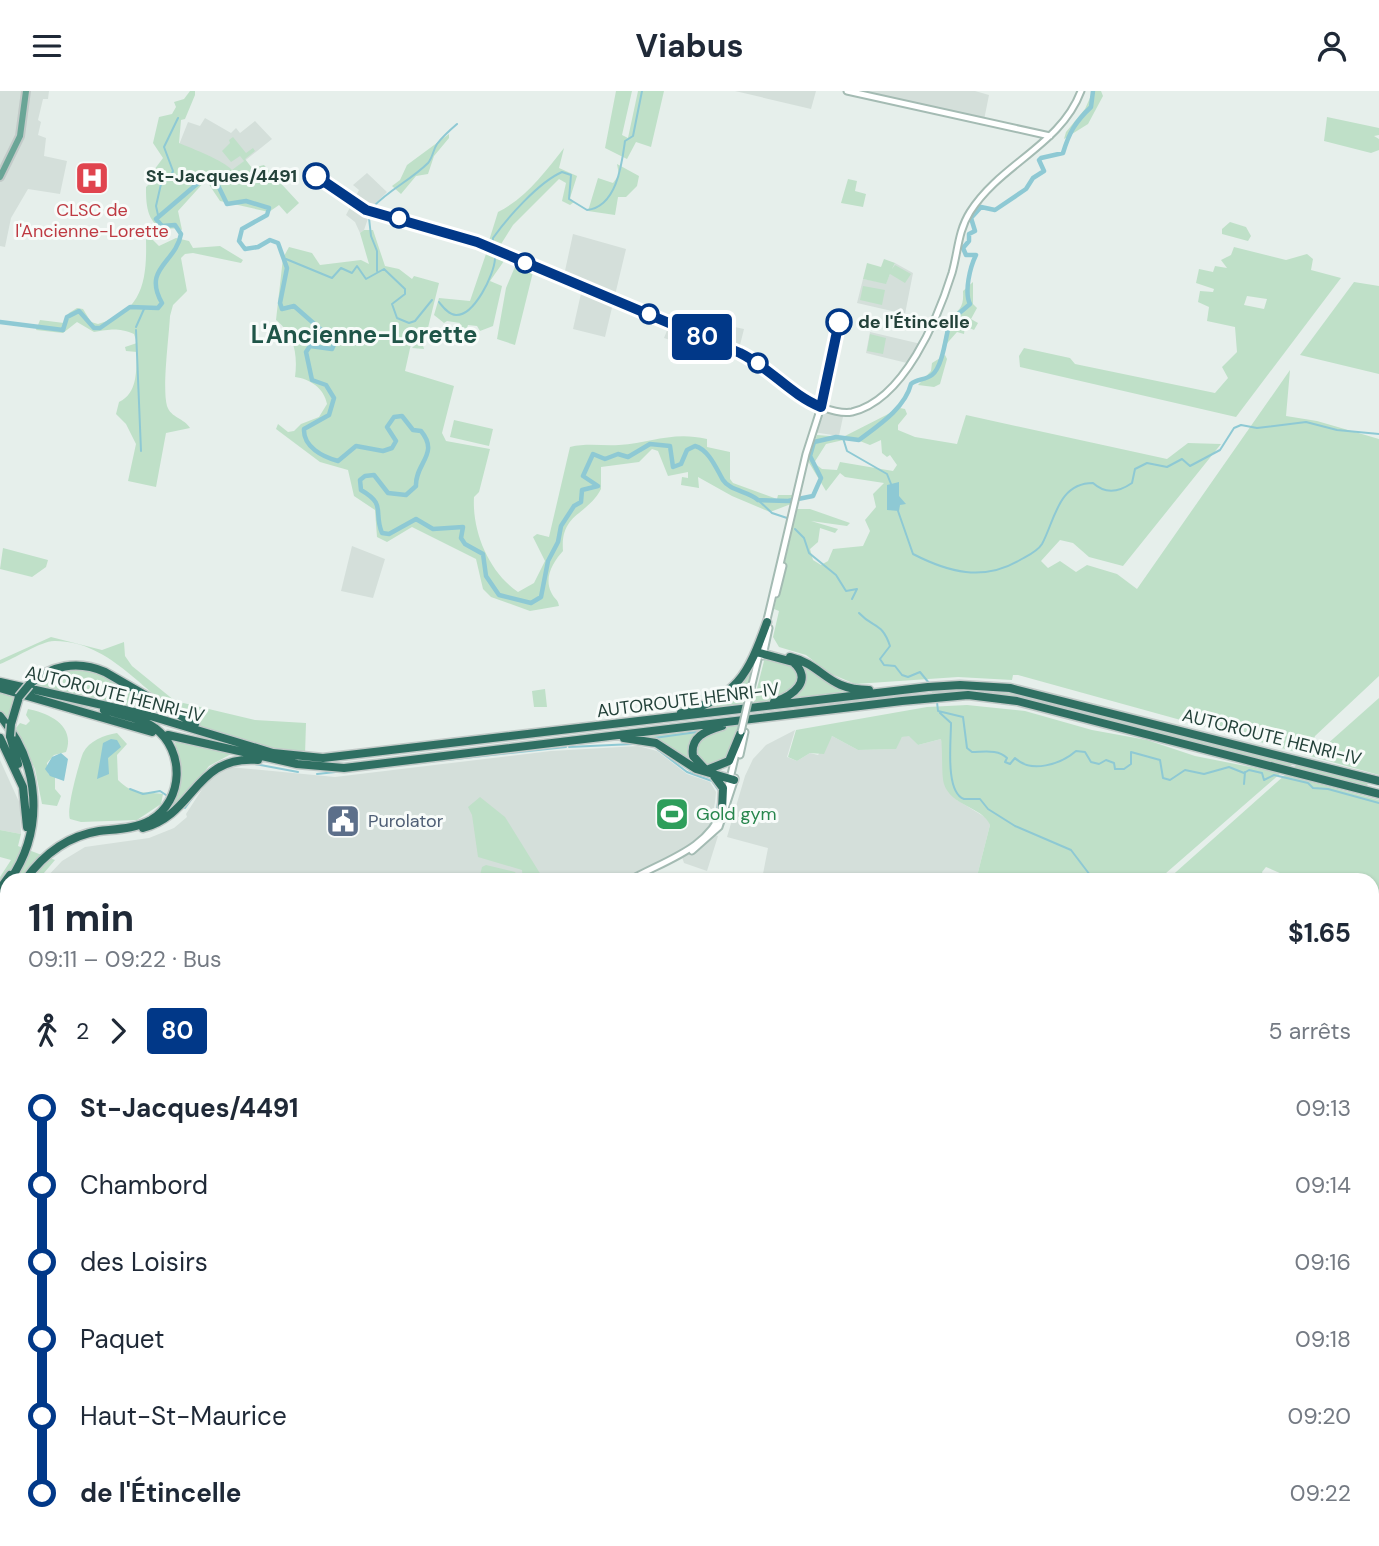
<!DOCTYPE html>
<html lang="fr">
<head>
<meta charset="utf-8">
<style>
  :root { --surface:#fff; --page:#f6f6f7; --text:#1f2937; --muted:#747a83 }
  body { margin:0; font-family:"DM Sans",sans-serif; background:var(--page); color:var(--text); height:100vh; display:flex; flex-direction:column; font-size:26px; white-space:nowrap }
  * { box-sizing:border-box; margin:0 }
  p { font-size:23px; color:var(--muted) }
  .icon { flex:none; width:38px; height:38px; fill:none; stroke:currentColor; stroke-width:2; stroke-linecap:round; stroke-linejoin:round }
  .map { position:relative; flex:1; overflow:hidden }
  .drawer { position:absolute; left:0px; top:782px; width:1379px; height:674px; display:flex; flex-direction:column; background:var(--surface); border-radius:21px 21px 0 0; box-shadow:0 2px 5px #0004 }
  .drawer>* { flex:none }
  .badge { padding:0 14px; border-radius:5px; font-size:24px; line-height:46px }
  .map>.badge { position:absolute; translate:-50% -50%; box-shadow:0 0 0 4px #fff }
  .legs { display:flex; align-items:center; gap:10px; height:77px; padding:0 28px; font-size:23px }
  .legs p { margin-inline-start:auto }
  .summary { display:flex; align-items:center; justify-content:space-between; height:119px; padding:0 28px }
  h1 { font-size:38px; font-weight:700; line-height:52px }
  ul { padding:0 28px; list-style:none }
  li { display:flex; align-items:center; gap:24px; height:77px; font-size:26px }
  li i { display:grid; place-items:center; width:10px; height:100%; margin:0 9px; background:currentColor }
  li i::after { content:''; width:18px; height:18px; margin:-9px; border:5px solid; border-radius:50%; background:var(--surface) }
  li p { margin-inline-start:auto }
  li:first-child i { background:linear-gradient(#0000 50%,currentColor 0) }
  li:last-child i { background:linear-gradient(currentColor 50%,#0000 0) }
  header { display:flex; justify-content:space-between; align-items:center; height:91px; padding:0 28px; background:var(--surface); font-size:32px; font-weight:700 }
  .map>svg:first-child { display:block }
</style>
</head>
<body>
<header><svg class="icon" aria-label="menu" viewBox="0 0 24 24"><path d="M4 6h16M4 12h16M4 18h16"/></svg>Viabus<svg class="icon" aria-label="person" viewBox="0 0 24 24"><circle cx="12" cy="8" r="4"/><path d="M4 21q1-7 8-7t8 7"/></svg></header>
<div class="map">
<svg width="1379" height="1455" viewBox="0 0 1379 1455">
  <rect width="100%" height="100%" fill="#e6efeb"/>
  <path fill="#d4dfda" d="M0,0H21L23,12L16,48L0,81Z
    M28,0H49L48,8H43L38,29L41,31L38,44L46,47L44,65L67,70L60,103L28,98L11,127L5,156L0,155V90L21,48Z
    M735,0H816L811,18Z
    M847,0H975L989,4L984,29Z
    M205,27L231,42L236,37L240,42L255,30L272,48L232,80L171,74L188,31L200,35Z
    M367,82L387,101L372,116L364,139L360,142L355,131L346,124L359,99L353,94Z
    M573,143L626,158L605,246L573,238L582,198L599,202L563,189Z
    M895,172L913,182L905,223L857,212L863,188L886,192Z
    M670,232L707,248L700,264L677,259L679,252L664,247Z
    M730,235L744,238L738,262L725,256Z
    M870,241L921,253L911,273L866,262Z
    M821,316L844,321L839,345L813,341Z
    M352,455L385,468L373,507L341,500Z
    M795,639L787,666L797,670L810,662L818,664L832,645L858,659L895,658L902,646L909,644L918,654L941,648L945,668L944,692L957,709L988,728L990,734L976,789L762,788L768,757L727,746L745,685L753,668L766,654Z
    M638,655L657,660L687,683L710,691L716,701L715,711L710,739L694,752L626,789H44L62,770L85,756L149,747L174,737L187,726L186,723L210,686L229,676L335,686L551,660Z
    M0,669L20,713L21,743L0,739Z
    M715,744L718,745L707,780L684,772L682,766Z
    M7,839V883L0,881V849Z
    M1373,1381L1379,1383V1413L1372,1412Z"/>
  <path fill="#bfe0c8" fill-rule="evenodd" d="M190,0H195V4L185,28L181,29L179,52C193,58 223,69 232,79L244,70L240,65L231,71L222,60L230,52L229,49L233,46L246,62L253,57L255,60L245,68L252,77L264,74L299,112L287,123L279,114L269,121L220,110L206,89L178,120L182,139C175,136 170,139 164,137C146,133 146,110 146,96L153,89L154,79L163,67L153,52L159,26L172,23L176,16L174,11L184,8Z
    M616,0H632L622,44L628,47L638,0H664L651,56L636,51L627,68L605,57Z
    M1093,0H1101L1103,5L1088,33L1064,48L1066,41L1085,18Z
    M1327,26L1379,37V44L1374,45L1379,48V59L1371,62L1324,50Z
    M449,43V47L434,65L428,83L416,85L401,103L392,95L400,89L407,74Z
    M564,57L559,77L577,85L570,107L574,111L570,114L562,110L566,92L559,88L513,134L498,158L488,153L498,121C526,107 545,81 564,57Z
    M617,73L639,85L637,95L626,106H618L615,124L588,120L598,87L613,92L619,84Z
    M848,88L857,90L855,100L866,103L863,116L841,112Z
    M1230,131L1246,136L1251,145L1248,150L1222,143V138Z
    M364,139H373L385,175L399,178L412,188L414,185L439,192L425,249L422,251L424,258L412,257L416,253H411L405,280L454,295L442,342L446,350L490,358L479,401L474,406C472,441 489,481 518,501L534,492L545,470L533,446L537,443L549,446L570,356C587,352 602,355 619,354C652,352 672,340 707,348V356L730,361V388L733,392L777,408L778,404H793L791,413L770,421L732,405L698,386L699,397L681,394L682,386L688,387V381L668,385L658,360L652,358L639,371L601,376V398C587,425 560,422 563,460C553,471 544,486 551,501C554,508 558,508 559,515L530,520L491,506L483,498L476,468L412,436L387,451L377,446L375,419L354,405L348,379L320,371L276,338L278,333L288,341L294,340L301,333L319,326L327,313C324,297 310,288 295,286C298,263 294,243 276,229L283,167L289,156L312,162L320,174L361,169L369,173L360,142Z
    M149,145L159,155L176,147L189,150L193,157L220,155L243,169L241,172L193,162L185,163L181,167L187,200L173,214L170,225C169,246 162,297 167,315C171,327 184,327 190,337L166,342L156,396L128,390L136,353L126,333L116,323L119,311C138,302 136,280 137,261L126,260L125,256L137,252L134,243C118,237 112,238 94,241L77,231L63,242L36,239L40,229L64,232L69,222L77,217L83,218L91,231L98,233C143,221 147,189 146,148Z
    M1234,156L1286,169L1307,163L1313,168L1311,179L1341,187L1236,326L1020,276L1019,265L1024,257L1070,267L1075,273L1215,302L1228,287L1222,276L1237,261L1235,236L1207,230L1209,216L1198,211L1200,200L1213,201L1214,198L1196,192L1199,178L1213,181L1215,175L1227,177L1221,169L1231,164ZM1247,205L1267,208L1264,218L1244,214Z
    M487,160L504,167V170L490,190L502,195L493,235L480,240L477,235L468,234L465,243L458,240L460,232L447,230L444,232L434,224L439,207L470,210Z
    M884,168L895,172L892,178L895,174L911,183L905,192L890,183L886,193L863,188L867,172L881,176Z
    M517,171L534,177L515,254L497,248L506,197Z
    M973,191V213L977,217L971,228L978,232L974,239L965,235L964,243L957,241L942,258L948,228C960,219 964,216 963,200Z
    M1354,191L1379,195V283L1300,264Z
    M863,195L885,199L882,214L860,209Z
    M870,243L886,247L883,263L867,260Z
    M945,264L947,268L940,293L934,296L918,294L931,280L932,272Z
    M1290,279L1286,325L1317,330L1379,348V585L1315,645L1312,654L1325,655L1379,607V684L1018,584H1013L1012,589L958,586L855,593L829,582L806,564L779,556L773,546L779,520L774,518L797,418H810L850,432L847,435L811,430L838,438L835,442L820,437L818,451L810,458L813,469L821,474L828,470L833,458L863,455L870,440L865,429L876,416L873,403L884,392L845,386L840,382L826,400L808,370L817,344L843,346L900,317L905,318L907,323L898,334V339L915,346L957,353L966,324L1167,368L1188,352L1221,353L1123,475L1089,466L1073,452L1060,449L1041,470L1048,477L1060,470L1076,481L1087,474L1117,483L1137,498ZM852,347L870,354L881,349L882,362L887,366L890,364L897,374L893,380L840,371L837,379L822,378L814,372L826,353Z
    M454,329L493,338L489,355L450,346Z
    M3,457L48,469L46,476L32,486L0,478Z
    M51,546L102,559L124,551L125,565L132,575L175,610L255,629L306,632L305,664C267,657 226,649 191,631C146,606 111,549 54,550C41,550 14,568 0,573V569Z
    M757,562L745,614L677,625L740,594Z
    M765,566L791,571L800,589L784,606L753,613Z
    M797,571L863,600L780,611L800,598Z
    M68,576L98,580L192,634L30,595Z
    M932,596L997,597L1296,670L1287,678L1043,614L932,604Z
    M545,598L547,616H534L532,600Z
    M0,600L17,605L8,630L0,622Z
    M967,614L1025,620L1092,639L1147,649L1195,665L1281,682L1158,789H976L990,734C983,716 951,715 944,693C941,682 943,661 941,648L918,654L909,645L902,646L896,658L858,659L832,645L824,663L810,662L797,670L788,666L796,639L927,616Z
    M28,618C48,622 76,634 66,661L54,664L47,672L48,683L55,685V698L61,705L57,715L42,713L35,678L16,637L20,632L26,634L30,630L26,624Z
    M741,633L732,662L716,675L700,672L694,657L698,649L725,636Z
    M715,634L695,647L697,674L672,660L631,645Z
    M117,642L127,653L117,664L118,689C134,705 143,700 163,703L161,713L137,729L81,731L70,728C66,719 79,672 83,662C89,650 104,644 117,642Z
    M174,648L233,662L209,675L177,716L167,724L164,722C185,698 182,677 174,648Z
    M1299,672L1368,690L1367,696L1293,677Z
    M1285,684L1379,709V887L1372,882V789H1291L1292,783L1289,786L1266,776L1262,781L1265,789H1167Z
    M480,706L505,726L541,784L534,789H523L522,779L478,766L472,724L468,716Z
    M0,739L21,743L18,755L55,769L38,789H7V829L0,839V786L11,769L0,766Z
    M486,774L515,781L520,789L479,788L482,776Z
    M1379,916V1043L1372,1041V921Z
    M7,1346V1409L0,1406V1361Z
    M0,1409L7,1412V1449H22L23,1455L4,1449L0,1455Z
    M673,1449H722L728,1455H688Z
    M732,1449H798L804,1455H734Z"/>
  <path fill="#8ec9d4" d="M899,391V405L906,413L900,414L899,420L887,419V394Z
    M111,648L117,649L121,656L108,667L109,683L97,688L103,652Z
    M61,662L68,668L64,690L50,685L45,678L52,666Z"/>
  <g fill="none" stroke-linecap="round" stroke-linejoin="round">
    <path stroke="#8ec9d4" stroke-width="2" d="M373,116C390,98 411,89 428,72C433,66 433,59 437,53C443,45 450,39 457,33
      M158,124L156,115L161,93L170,87L173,80L164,56L178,27
      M369,127L371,145L377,160V180
      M286,168L332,187L341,177L352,182L357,175L366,188L384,178L405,198V203L392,213L397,227L409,232L415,230L432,209
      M439,211C443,216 449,224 456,224C474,225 494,184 495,168C495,161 492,155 493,147C508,126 539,91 562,81L571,84L569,108L587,119C617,116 622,72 625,50L633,45L642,0
      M136,236L144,218
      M136,239L141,360
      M843,347L847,360L887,383L891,393
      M758,409L772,422L787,427
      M898,420L913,463C948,481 983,491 1020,469C1027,465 1037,461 1042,453C1055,429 1058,392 1093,392C1105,403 1119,401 1132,392L1135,378L1147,372L1167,376L1182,368L1190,375L1220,359L1234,337L1241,334L1257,337L1306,331L1337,339L1379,343
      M795,438L804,447L809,462L836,484L846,500L857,498L852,508
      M859,522C874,538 882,531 890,555L880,568L884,574L895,575L902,584L908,586L920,581L929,592
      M104,610L161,623
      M937,611L938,620L963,626L967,657L972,661C984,661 998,658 1007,667L1005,671L1010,673L1015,667C1031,683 1061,673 1076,660L1085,661L1091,671L1099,673L1106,669L1114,672L1115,678H1124L1131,673V661L1160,669L1163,687L1170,689L1185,679L1204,683L1229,676L1244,682L1249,679L1262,682L1264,689L1274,684L1308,692L1313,697L1328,698L1379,712
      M940,622L951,632C951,651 945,701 964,708
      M654,647L697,641
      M653,655L687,681L712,690L719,700
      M569,656L633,653
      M255,673L298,681
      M317,683L566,656
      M1244,693L1245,681
      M130,698L143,703L160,700L166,704
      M965,708H980L988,718L1015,735L1071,759L1090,784
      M185,717L196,702
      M716,725L718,712
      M1092,786L1094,789
      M812,1452L813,1449
      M432,1455V1449"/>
    <path stroke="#8ec9d4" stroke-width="4.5" d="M0,231L63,239L67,226L79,220L94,237H100L130,216L158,217L162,212C142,177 176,172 181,143L175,134L162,135L156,128L204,87L213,84L227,113L246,110L269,117L267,124L242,138L239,150L245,158L258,156L270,149L278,152L287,177L280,212L282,218L294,215L335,251L332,258L310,255L306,261L312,289L326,294L334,307L329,324L304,338C303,356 323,366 338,370L356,355L383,360L392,357L396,350L387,336L394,326L402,325L413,339L421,340C440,363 415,372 416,395L406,404L388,402L374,384L365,385L360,389L361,399C387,414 373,420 382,442L389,443L416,428L433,438L463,436L461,447L465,453L483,463L486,485L499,504L531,512L541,506L548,470L558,451L561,435L574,415L581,411L582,399L598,395L583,385L593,363L605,368L618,363L628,366L650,353L670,355L673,376L681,373L687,359L695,355C709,359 716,377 723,389C730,400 748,400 758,409L788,410L813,405L821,387L810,365L814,351L836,346L859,349C879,334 905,317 911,293C917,288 925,289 932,284C943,276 946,243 950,230L970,213C964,201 970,176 976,164H966L963,157L969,150V143L975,140L971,127L981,116L995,119L1026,98L1033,87L1044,80L1039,69L1041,67L1063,62C1069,42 1075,31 1091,16L1093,0"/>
    <g stroke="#a4bbb3" stroke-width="9">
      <path id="secondary" d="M847,0L1050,45
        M821,316C830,319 842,323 852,321C904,309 938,227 952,182C958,161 958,140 970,121C1000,73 1061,54 1081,0
        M776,503L783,475
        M766,533L806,363L821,316
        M763,565L769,537
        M749,606L760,560
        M740,664L745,641
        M725,709L737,658
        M692,760L719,736L735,687
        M630,789C663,770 709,758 722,719
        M0,883L7,885
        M0,887L7,889
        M1372,1144L1379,1137
        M475,1455L478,1449
        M1175,1455L1177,1449"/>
    </g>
    <g stroke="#c2cac8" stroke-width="10">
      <path id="primary" d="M0,86L20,45L26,0"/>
    </g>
    <g stroke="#c2cac8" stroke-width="11">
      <path id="motorway" d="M760,562L793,571C814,589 793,605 774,611
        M790,566C824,574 826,599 869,599
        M0,591L147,624L273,662L323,667L928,596L960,594L1010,597L1379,690
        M29,594C50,574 78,569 105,581L195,633
        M0,597L152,641
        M681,622C737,606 748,584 767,531
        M0,625C40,672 45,738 10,789
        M11,633L19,606
        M168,644L297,673L344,677L902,610L968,604L1017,610L1379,703
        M10,645L18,673
        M0,647L23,696L27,736
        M624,647L656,652L696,678L734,689
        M704,677L693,665C690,646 705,640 722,635
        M709,678L729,670L741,641
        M714,685L723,697L722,719
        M143,737C196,723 194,664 258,669
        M25,789C43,764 67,745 99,740C116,738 135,738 151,729C184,709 185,660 155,637C140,627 121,624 104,619
        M0,798L10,784
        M0,823L7,814"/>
    </g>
    <use href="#secondary" stroke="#fff" stroke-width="5"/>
    <use href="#primary" stroke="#6aa596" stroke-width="6"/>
    <use href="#motorway" stroke="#2f6f62" stroke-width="8"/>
    <g stroke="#a4bbb3" stroke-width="9" stroke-linecap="butt">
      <path id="secondary-bridge" d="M741,641L749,606"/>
    </g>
    <g stroke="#c2cac8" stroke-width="11" stroke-linecap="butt">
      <path id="motorway-bridge" d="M19,606L29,594
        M10,645L11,633"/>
    </g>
    <use href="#secondary-bridge" stroke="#fff" stroke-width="5"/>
    <use href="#motorway-bridge" stroke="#2f6f62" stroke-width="8"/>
  </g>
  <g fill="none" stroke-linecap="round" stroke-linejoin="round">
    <g stroke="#fff" stroke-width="16">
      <path id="line-1" d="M316,85L366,119L477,151L740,262C769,276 791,304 821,316L839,231"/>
    </g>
    <use href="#line-1" stroke="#013888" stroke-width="10"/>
  </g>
  <defs>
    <g id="hospital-square" transform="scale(1.75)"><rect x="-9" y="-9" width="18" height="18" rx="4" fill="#e0444e" stroke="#f7fbf9"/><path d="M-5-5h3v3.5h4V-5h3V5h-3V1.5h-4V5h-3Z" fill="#fff"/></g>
    <g id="stadium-square" transform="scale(1.75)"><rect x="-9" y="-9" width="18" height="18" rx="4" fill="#2e9e5b" stroke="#f7fbf9"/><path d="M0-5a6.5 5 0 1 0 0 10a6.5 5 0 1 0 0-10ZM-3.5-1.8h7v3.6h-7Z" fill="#fff"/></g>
    <g id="civic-square" transform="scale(1.75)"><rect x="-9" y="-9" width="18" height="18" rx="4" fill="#5c6f8a" stroke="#f7fbf9"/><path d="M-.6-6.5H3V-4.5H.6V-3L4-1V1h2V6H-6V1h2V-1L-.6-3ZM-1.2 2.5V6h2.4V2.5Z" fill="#fff"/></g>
  </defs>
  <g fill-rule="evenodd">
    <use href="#hospital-square" x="92" y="87"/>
    <use href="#stadium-square" x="672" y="723"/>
    <use href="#civic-square" x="343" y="730"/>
  </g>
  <g fill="#fff" stroke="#013888" stroke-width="3.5">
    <circle cx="316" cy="85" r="12"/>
    <circle cx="399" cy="127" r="9"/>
    <circle cx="525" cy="172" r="9"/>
    <circle cx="649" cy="223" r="9"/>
    <circle cx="839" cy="231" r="12"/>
    <circle cx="758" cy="272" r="9"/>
  </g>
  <g text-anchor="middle" stroke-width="6" stroke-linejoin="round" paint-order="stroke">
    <g font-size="18" font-weight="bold" fill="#24423a" stroke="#f7fbf9" text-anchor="end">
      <text x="297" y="91">St-Jacques/4491</text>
      <text x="858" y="237" text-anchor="start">de l'Étincelle</text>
    </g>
    <g font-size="18" fill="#be3a42" stroke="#f7fbf9">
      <text x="92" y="125">CLSC de<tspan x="92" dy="21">l'Ancienne-Lorette</tspan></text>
    </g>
    <g font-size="18" fill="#24423a" stroke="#f7fbf9">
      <text transform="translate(115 603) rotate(14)" y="6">AUTOROUTE HENRI-IV</text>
      <text transform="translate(688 609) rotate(-7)" y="6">AUTOROUTE HENRI-IV</text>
      <text transform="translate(1272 646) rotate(14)" y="6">AUTOROUTE HENRI-IV</text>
    </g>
    <g font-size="18" fill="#27864d" stroke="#f7fbf9" text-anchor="start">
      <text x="696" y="729">Gold gym</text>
    </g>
    <g font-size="18" fill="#4e5e75" stroke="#f7fbf9" text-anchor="start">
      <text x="368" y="736">Purolator</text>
    </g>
    <g font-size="24" font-weight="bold" fill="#1f5548" stroke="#f7fbf9">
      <text x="364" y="252">L'Ancienne-Lorette</text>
    </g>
  </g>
</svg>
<b class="badge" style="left:702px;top:246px;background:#013888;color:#fff">80</b>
<section class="drawer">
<div class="summary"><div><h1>11 min</h1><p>09:11 – 09:22 · Bus</p></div><b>$1.65</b></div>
<div class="legs"><svg class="icon" aria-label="walk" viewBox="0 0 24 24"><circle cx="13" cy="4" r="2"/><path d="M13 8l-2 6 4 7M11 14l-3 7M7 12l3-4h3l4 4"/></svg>2<svg class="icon" aria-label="forward" viewBox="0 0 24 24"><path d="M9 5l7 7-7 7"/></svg><b class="badge" style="background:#013888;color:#fff">80</b><p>5 arrêts</p></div>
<ul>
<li><i style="color:#013888"></i><b>St-Jacques/4491</b><p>09:13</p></li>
<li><i style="color:#013888"></i><span>Chambord</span><p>09:14</p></li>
<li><i style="color:#013888"></i><span>des Loisirs</span><p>09:16</p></li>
<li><i style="color:#013888"></i><span>Paquet</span><p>09:18</p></li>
<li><i style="color:#013888"></i><span>Haut-St-Maurice</span><p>09:20</p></li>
<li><i style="color:#013888"></i><b>de l'Étincelle</b><p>09:22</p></li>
</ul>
</section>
</div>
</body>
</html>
